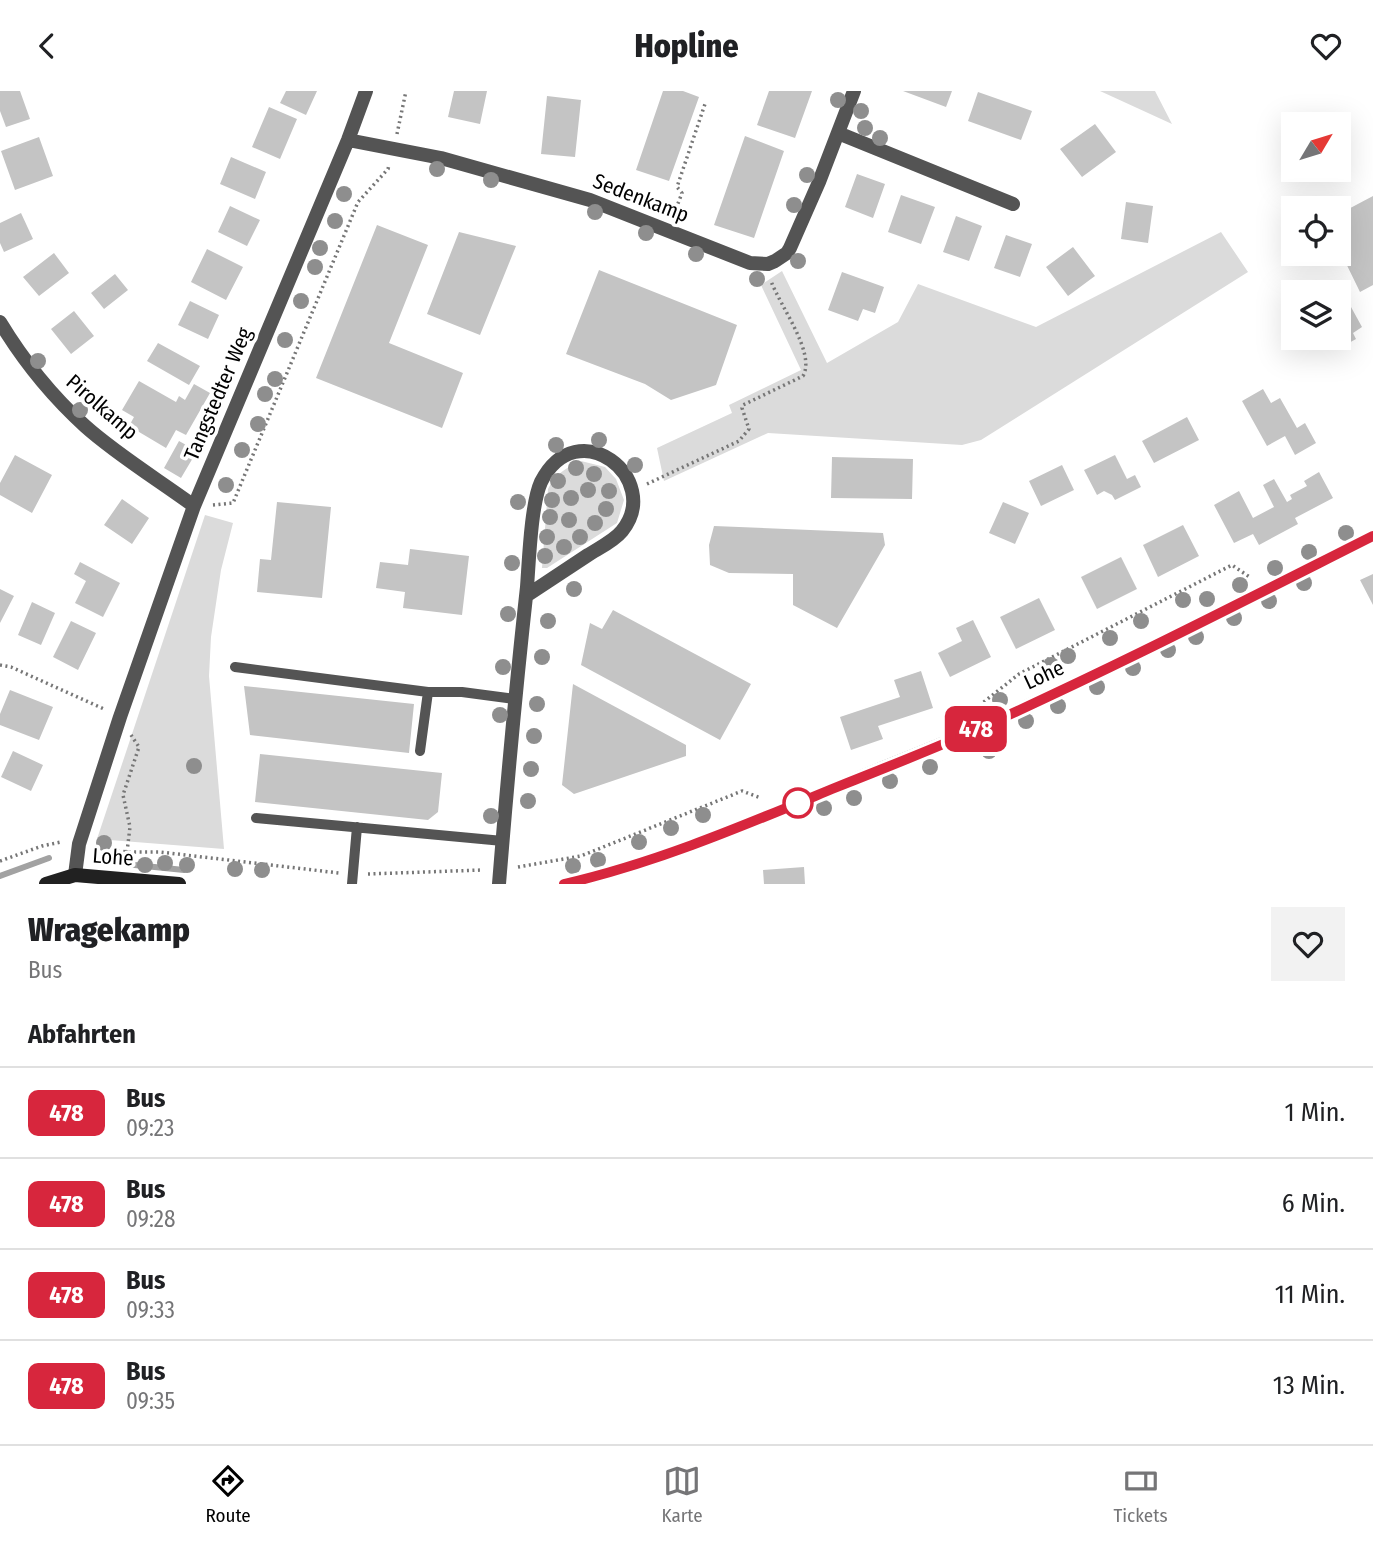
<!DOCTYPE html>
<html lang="de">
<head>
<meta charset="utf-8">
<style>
  :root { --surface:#fff; --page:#f2f2f2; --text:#202124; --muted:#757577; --line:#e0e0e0; --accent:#000 }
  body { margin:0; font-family:"Fira Sans Condensed",sans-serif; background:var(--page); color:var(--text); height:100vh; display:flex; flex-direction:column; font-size:26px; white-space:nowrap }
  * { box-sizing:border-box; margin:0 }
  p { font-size:23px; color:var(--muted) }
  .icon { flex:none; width:38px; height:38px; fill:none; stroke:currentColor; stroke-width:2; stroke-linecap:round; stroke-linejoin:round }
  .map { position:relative; height:793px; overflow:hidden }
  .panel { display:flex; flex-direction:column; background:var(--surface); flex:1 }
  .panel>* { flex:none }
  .badge { padding:0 14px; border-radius:10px; font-size:24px; line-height:46px }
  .needle { width:46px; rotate:52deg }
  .fabs { position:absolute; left:1281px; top:21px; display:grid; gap:14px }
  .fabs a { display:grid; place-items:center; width:70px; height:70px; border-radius:0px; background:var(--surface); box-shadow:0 7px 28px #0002; font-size:35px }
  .map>.badge { position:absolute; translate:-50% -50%; box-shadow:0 0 0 4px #fff }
  h2 { padding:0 28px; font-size:26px; line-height:63px }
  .round { display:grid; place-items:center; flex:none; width:74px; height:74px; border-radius:0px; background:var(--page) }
  .overview { display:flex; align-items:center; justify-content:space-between; height:119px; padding:0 28px }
  h1 { font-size:33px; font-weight:800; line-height:52px }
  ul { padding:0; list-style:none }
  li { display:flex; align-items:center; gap:21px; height:91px; padding:0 28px; border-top:2px solid var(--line) }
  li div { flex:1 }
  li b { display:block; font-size:26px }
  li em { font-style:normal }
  li .badge { min-width:77px; font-weight:700; text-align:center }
  header { display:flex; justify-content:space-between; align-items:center; height:91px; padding:0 28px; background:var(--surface); font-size:32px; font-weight:800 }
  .dock { display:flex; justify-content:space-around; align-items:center; height:98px; border-top:2px solid var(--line); background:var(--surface); font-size:19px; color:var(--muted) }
  .dock a { display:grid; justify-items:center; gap:4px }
  .dock .active { color:var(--accent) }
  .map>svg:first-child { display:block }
</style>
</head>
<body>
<header><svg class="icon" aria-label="back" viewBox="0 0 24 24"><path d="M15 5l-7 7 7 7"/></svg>Hopline<svg class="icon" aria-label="heart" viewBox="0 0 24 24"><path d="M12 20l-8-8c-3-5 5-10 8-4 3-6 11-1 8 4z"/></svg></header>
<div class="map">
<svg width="1373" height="793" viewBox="0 0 1373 793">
  <rect width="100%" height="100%" fill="#fff"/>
  <path fill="#dbdbdb" d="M1100,0H1155L1172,33Z
    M1221,141L1248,181L981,349L962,354L768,342L664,390L657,357L732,322L729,314L801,279L761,194L782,180L827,272L898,231L918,193L1036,236Z
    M581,370L605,376L616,388L624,409L617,432L547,477H542L548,398C555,383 566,377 581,370Z
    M205,424L233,432L221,479L211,546L209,585L224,758L97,748Z"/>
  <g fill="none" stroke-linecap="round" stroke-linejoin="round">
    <path stroke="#a2a2a2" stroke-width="6" d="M115,772L184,779
      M0,785L49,767"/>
  </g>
  <path fill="#c4c4c4" d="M0,0H20L30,28L6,36L0,20Z
    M286,0H317L306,24L280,12Z
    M454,0H487L480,33L448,26Z
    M663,0H683L699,6L669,90L636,79Z
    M769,0H812L795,47L757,34Z
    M903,0H952L946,16Z
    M978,1L1032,20L1021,49L968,30Z
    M547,5L581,9L575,66L541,63Z
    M269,16L297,28L280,68L252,56Z
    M1095,33L1116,61L1082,86L1060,58Z
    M745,45L784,60L754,147L714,134Z
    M39,46L53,85L15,99L1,60Z
    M231,66L266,81L255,108L220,93Z
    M857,83L885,93L873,127L845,116Z
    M901,104L935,116L921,153L888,141Z
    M1373,105V194L1360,201L1339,158V123Z
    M1126,111L1153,115L1148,152L1121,148Z
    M230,115L260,129L247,155L218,141Z
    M21,122L33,148L4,161L0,152V132Z
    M956,125L982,135L969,170L943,161Z
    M377,134L428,154L389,252L463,282L442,337L316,287Z
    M459,141L516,155L480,244L427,223Z
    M1006,144L1032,153L1020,186L994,177Z
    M1073,156L1095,185L1068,205L1046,176Z
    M207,158L243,176L226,209L191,191Z
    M54,162L69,182L39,205L23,186Z
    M599,179L737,234L716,294L671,309L645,293L566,263Z
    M842,181L884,196L875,222L863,218L858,230L828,219Z
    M115,183L128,199L104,218L91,202Z
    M190,210L219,224L208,248L178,234Z
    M1351,216L1362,236L1353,242L1356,248L1338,258L1334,250L1326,255L1321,247H1339V217L1341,222Z
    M74,220L94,245L71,263L51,238Z
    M158,252L200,275L189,294L147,270Z
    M139,290L176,311L179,305L185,309L194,293L210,302L186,344L176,339L166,357L129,335L134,326L122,319Z
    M1263,298L1271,312L1280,307L1297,337L1305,332L1316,352L1295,364L1285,345L1267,355L1242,310Z
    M1187,326L1199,349L1154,372L1142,350Z
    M179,350L197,360L181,387L164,377Z
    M15,364L52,384L32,422L0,404V392Z
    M1115,364L1127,388L1135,384L1141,396L1115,409L1112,404L1104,400L1097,404L1084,379Z
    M832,366L913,368L912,408L831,407Z
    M1062,374L1074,399L1041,415L1029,390Z
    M1319,381L1333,407L1295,427L1298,433L1259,454L1253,443L1234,452L1214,414L1239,400L1253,427L1274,416L1263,394L1274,388L1287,411L1292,408L1290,404L1307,395L1304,390Z
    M122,408L149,427L132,453L104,434Z
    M277,411L331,416L322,507L257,501L260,468L271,469Z
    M1003,411L1029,422L1015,453L989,442Z
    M1183,434L1199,465L1158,486L1143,454Z
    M714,435L883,442L885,454L837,537L793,514V483L729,482L710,474L709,454Z
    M410,458L469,465L462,524L403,517L405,501L376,497L380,471L408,474Z
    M1121,466L1137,498L1097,518L1081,486Z
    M80,471L120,492L103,526L75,512L86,490L74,483Z
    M1373,483V514L1360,489Z
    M0,498L14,505L0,532Z
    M1039,507L1055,539L1016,558L1000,526Z
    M32,511L55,522L41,554L18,544Z
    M613,519L751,593L720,649L581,574L590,532L602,538Z
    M973,529L991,566L950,586L938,562L962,550L956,537Z
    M71,530L96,542L78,579L53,566Z
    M921,580L933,617L878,635L883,648L851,659L840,626L900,606L894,589Z
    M573,593L686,654V665L574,703L562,694Z
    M244,595L414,613L409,662L250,644Z
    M10,599L53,616L39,649L0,634V623Z
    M13,660L43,674L31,700L1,686Z
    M260,663L442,682L438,721L428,729L255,711Z
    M804,776L805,793H764L763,779Z"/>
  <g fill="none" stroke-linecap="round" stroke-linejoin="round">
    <path stroke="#767676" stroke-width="3.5" stroke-dasharray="2 3.5" stroke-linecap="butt" d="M397,43L406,0
      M674,123L682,102L677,96L706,10
      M647,393L739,350L749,338L742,317L743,314L803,285C816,262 780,215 771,190
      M213,414L233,412L358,111L388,78L389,74
      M0,574L11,576L104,618
      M975,618L1019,583L1232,474L1251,487
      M96,756L127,761H160L339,782
      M127,761L130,736L123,704L139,656L131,644
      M0,770L42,755L61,751
      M518,776L581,765L742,700L761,707
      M368,783L482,779"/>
    <path stroke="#545454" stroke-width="10" d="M235,576L428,601
      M420,660L428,601H462L515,608
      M256,727L503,750
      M352,793L357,736"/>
    <path stroke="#545454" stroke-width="14" d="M838,42L1013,113
      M348,49L441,67L590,109L750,172L768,173L775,170L787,162L790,157L819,91L854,0
      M0,231C23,269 52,305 85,335C116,363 160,390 194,415
      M75,784L79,753L120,626L194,415L348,49L366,0
      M499,793C507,694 516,595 527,496C529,470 531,413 541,391C577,319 664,388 622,440C614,450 599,457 588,464C567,478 546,492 526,505"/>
    <path stroke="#212121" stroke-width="14" d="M46,793L75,784L179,793
      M564,793C656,772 745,734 832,698C875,680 917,664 959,646C1100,584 1236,514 1373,445"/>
  </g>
  <g fill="#8e8e8e">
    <circle cx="838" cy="9" r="8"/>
    <circle cx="861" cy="20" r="8"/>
    <circle cx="865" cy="37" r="8"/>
    <circle cx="880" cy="47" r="8"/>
    <circle cx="437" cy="78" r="8"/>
    <circle cx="807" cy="84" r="8"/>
    <circle cx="491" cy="89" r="8"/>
    <circle cx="344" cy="103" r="8"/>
    <circle cx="794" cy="114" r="8"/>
    <circle cx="595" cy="121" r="8"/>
    <circle cx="335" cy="130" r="8"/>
    <circle cx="646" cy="142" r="8"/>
    <circle cx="320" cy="157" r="8"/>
    <circle cx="696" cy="163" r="8"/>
    <circle cx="798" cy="170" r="8"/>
    <circle cx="315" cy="176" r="8"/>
    <circle cx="757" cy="188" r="8"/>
    <circle cx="301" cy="210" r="8"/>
    <circle cx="285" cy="249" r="8"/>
    <circle cx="38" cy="270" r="8"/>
    <circle cx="275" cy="288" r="8"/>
    <circle cx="265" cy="303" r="8"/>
    <circle cx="80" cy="319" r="8"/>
    <circle cx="258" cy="333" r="8"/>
    <circle cx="599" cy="349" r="8"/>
    <circle cx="556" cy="354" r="8"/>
    <circle cx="242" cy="359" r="8"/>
    <circle cx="635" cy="374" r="8"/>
    <circle cx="576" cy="377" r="8"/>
    <circle cx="594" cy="383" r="8"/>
    <circle cx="558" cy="390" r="8"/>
    <circle cx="226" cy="394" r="8"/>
    <circle cx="588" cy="399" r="8"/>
    <circle cx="609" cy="400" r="8"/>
    <circle cx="571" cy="407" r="8"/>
    <circle cx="552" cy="409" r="8"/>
    <circle cx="518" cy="411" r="8"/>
    <circle cx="606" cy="418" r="8"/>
    <circle cx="550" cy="426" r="8"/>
    <circle cx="569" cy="429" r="8"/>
    <circle cx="595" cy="432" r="8"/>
    <circle cx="1346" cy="442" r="8"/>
    <circle cx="547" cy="446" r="8"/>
    <circle cx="580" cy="446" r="8"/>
    <circle cx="564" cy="456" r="8"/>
    <circle cx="1309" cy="461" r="8"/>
    <circle cx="545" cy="465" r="8"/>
    <circle cx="512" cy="472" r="8"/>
    <circle cx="1275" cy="477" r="8"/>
    <circle cx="1304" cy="492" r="8"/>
    <circle cx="1240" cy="494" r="8"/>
    <circle cx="574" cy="498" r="8"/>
    <circle cx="1207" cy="508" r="8"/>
    <circle cx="1183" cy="509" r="8"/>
    <circle cx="1269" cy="510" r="8"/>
    <circle cx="508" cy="523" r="8"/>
    <circle cx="1234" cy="527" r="8"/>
    <circle cx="548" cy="530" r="8"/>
    <circle cx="1141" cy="530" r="8"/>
    <circle cx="1196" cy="546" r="8"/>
    <circle cx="1110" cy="547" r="8"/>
    <circle cx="1168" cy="559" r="8"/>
    <circle cx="1068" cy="565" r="8"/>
    <circle cx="542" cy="566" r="8"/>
    <circle cx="1051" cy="574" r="8"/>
    <circle cx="503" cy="576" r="8"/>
    <circle cx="1133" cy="577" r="8"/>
    <circle cx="1097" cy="596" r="8"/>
    <circle cx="1000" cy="609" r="8"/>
    <circle cx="537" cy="613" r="8"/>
    <circle cx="1058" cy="615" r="8"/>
    <circle cx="500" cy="624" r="8"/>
    <circle cx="1026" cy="630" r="8"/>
    <circle cx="534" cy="645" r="8"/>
    <circle cx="989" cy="660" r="8"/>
    <circle cx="194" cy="675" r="8"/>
    <circle cx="930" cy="676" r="8"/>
    <circle cx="531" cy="678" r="8"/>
    <circle cx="890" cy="690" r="8"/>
    <circle cx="854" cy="707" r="8"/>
    <circle cx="528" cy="710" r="8"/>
    <circle cx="824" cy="717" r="8"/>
    <circle cx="703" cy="724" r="8"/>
    <circle cx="491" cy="725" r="8"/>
    <circle cx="671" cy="737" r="8"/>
    <circle cx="639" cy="751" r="8"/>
    <circle cx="104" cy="752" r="8"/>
    <circle cx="598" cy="769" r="8"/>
    <circle cx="165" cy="772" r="8"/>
    <circle cx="145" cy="774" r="8"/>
    <circle cx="187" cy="774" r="8"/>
    <circle cx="573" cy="775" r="8"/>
    <circle cx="235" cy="778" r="8"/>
    <circle cx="262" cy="779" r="8"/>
  </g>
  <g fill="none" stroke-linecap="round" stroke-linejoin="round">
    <g stroke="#fff" stroke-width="16">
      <path id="line" d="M564,793C656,772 745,734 832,698C875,681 918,664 960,646C1100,584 1236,514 1373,445"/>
    </g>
    <use href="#line" stroke="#d7263d" stroke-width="10"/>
  </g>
  <circle fill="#fff" stroke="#d7263d" stroke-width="3.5" cx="798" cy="712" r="14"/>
  <g text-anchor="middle" stroke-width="7" stroke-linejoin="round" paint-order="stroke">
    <g font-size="21" fill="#000" stroke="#fff">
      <text transform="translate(641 107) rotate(21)" y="7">Sedenkamp</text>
      <text transform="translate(218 303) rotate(-67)" y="7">Tangstedter Weg</text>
      <text transform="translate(102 316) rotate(41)" y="7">Pirolkamp</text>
      <text transform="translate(1044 584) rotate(-25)" y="7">Lohe</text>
      <text transform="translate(113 766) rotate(4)" y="7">Lohe</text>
    </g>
  </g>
</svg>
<div class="fabs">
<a><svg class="needle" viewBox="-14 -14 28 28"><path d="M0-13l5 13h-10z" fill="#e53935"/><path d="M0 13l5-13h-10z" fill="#757577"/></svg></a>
<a><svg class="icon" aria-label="locate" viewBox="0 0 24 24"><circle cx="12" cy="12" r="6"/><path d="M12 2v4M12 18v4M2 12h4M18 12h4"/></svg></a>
<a><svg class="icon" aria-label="layers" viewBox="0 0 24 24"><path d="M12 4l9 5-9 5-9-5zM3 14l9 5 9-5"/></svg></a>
</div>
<b class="badge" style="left:976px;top:638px;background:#d7263d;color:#fff">478</b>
</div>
<section class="panel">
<div class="overview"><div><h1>Wragekamp</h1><p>Bus</p></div><a class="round"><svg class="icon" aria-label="heart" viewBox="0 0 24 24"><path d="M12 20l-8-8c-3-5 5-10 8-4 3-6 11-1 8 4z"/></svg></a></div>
<h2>Abfahrten</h2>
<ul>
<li><span class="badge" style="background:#d7263d;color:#fff">478</span><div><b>Bus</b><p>09:23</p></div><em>1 Min.</em></li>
<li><span class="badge" style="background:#d7263d;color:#fff">478</span><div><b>Bus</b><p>09:28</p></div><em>6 Min.</em></li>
<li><span class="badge" style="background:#d7263d;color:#fff">478</span><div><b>Bus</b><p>09:33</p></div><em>11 Min.</em></li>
<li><span class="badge" style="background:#d7263d;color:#fff">478</span><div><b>Bus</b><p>09:35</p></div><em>13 Min.</em></li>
</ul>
</section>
<nav class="dock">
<a class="active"><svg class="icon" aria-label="directions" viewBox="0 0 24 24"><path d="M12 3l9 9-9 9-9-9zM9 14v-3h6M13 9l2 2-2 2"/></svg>Route</a>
<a><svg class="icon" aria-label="map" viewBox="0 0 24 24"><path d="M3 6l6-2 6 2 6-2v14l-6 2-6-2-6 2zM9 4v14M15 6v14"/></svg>Karte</a>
<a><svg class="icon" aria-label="tickets" viewBox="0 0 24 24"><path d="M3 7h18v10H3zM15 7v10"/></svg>Tickets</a>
</nav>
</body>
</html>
